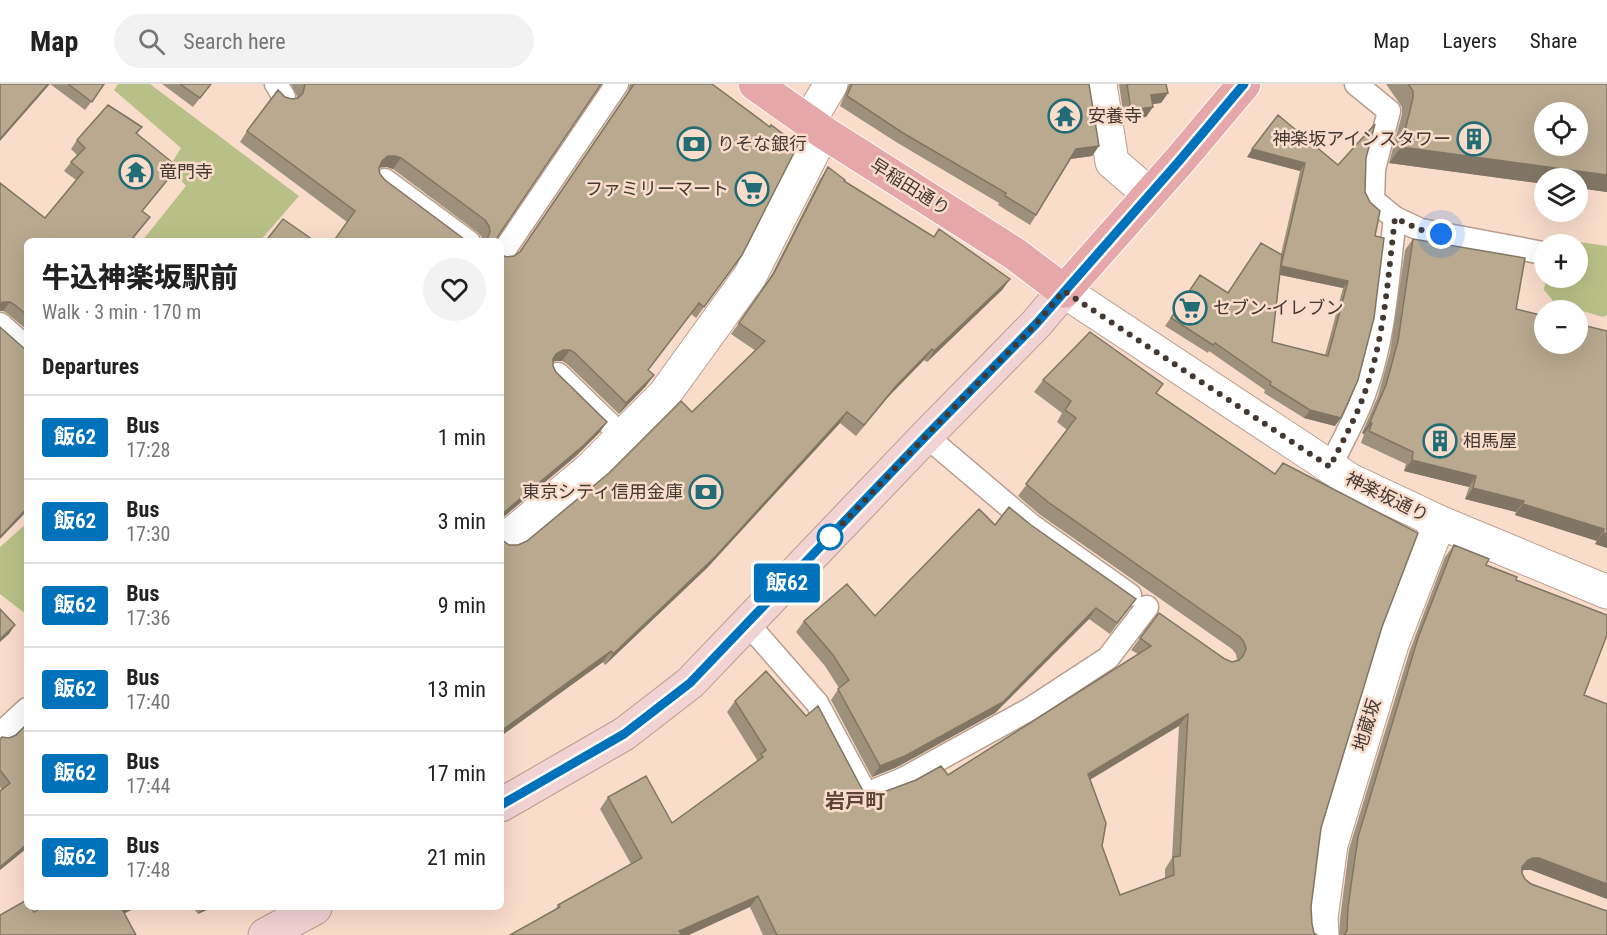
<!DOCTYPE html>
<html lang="en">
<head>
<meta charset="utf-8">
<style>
  :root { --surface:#fff; --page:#f2f2f2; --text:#222; --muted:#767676; --line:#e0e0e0 }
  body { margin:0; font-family:"Roboto Condensed","Noto Sans JP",sans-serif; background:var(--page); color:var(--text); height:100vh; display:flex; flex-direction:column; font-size:22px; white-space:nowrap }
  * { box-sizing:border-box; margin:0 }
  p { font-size:20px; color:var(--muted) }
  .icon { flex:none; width:33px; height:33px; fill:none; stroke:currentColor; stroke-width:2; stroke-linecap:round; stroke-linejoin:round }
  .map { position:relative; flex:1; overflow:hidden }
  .side { position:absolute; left:24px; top:154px; width:480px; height:672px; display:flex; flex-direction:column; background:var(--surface); border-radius:9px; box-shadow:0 6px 24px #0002 }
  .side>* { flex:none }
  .badge { padding:0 12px; border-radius:4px; font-size:21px; line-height:39px }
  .controls { position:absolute; left:1534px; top:18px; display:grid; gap:12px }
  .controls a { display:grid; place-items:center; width:54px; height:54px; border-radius:50%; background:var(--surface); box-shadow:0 6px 24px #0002; font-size:30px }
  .you { position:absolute; width:30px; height:30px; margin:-15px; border:4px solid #fff; border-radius:50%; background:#1a73e8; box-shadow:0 0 0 9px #1a73e833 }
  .map>.badge { position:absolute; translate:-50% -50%; box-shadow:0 0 0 3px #fff }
  h2 { padding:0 18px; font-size:22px; line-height:54px }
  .round { display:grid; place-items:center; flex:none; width:63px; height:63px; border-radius:32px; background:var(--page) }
  .summary { display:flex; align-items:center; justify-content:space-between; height:102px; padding:0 18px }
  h1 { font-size:28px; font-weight:800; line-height:45px }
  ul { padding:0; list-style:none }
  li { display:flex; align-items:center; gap:18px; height:84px; padding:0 18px; border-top:2px solid var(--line) }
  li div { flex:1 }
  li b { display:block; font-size:22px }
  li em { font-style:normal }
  li .badge { min-width:66px; font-weight:700; text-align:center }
  header { display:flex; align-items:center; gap:36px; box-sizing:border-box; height:84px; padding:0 30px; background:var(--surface); border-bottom:2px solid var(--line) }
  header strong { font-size:28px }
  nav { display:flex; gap:33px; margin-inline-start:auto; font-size:21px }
  .search { width:420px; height:54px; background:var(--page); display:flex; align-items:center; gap:15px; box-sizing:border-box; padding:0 21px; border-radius:33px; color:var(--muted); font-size:22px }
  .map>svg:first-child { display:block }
</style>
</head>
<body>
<header>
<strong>Map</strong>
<div class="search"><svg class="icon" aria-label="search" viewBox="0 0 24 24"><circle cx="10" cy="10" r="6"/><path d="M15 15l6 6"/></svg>Search here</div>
<nav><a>Map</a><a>Layers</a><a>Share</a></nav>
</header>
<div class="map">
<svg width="1607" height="851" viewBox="0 0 1607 851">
  <rect width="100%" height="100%" fill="#fadccb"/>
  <path fill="#b9c087" d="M118,0H150L299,112L260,157H142L186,102L169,83L181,64L114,6Z
    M1558,155L1607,162V231L1603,233L1555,219L1544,206L1546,194H1578V160H1555Z
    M27,439V531L0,510V463Z"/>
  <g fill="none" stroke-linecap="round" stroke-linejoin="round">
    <g stroke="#b99d8d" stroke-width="25">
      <path id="service" d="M276,0L284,13
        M1356,0L1389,27L1374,85L1373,116L1395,134L1421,146L1543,169
        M385,96L469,158
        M501,171L617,0
        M0,240L27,264
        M558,290L622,352
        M926,352L1031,441L1130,511
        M1330,383C1342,358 1356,334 1365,308C1385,253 1388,191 1395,134
        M748,540L817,619L866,710L903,695L1030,625L1108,574L1147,523
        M0,650L27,625"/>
    </g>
    <g stroke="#b99d8d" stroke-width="35">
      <path id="minor" d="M1100,0L1112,78L1149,110
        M809,37L831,0
        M1064,207L1350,396L1439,438L1607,508
        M507,454L589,386L664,311L750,192L823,48
        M1322,851L1321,834L1331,761L1392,560L1439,438"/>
    </g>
    <g stroke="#b99d8d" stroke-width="35">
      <path id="secondary" d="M501,721L624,650L690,599L926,352L1036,240L1064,207
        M265,851L315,824"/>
    </g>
    <g stroke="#fff" stroke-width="35">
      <path id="primary" d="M755,0L823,48L1015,170L1064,207L1180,76L1244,0"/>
    </g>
    <use href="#service" stroke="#fff" stroke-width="22"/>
    <use href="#minor" stroke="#fff" stroke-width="33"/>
    <use href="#secondary" stroke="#f2d3d4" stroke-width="33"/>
    <use href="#primary" stroke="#e5a7a9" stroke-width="33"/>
  </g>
  <path fill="#9e917b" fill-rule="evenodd" d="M0,0H105L85,26L50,0Z
    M162,0H211L193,23Z
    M291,0H601L498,152L496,158H482V153L477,148L393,85L387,83L379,84L380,90L347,138L240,58L247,47L285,13L292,15L297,14V12Z
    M630,0H712L742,171L696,234L691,230L648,286L646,302L619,330L567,280L562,277H555L553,278V282L556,288L607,338L599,349L576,372L501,435V171L507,173L514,172L519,168L628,8Z
    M849,0H1089L1099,62L1092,72L1071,75L1030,141L998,121L999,119L896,58L840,22Z
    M1119,0H1166L1168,9L1161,19L1152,20L1146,33L1124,35Z
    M1386,0H1607V108L1578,104V94H1545V100L1389,79L1402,30V23Z
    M108,21L142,43L137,50L178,83L142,127L150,133L131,158H27V246L8,230L3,227H0V99L45,134L76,96L64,87L71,78L77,71L71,65L77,56Z
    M1247,73L1338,81L1366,74L1335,342L1304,334L1264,309L1265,306L1209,267L1208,269L1165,242L1200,191L1228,209L1281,170L1300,87ZM1280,191L1343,204L1325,271L1272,258Z
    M828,83L844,97L934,153L1010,195L1002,206L927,278L924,276L888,313L856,352L840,339L707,484L605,581L603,578L501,652V455L509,461H518L527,457L692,328L756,267L731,250L767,200L820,95Z
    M1413,155L1516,225L1607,247V464L1595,460L1597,457L1515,431L1516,428L1465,415L1469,403L1404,387L1406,380L1361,359L1364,350L1362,349L1378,312L1390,268L1405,166Z
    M1043,296L1156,310L1382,543L1321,744L1311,823L1312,840L1314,849L1317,851H763L750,823L555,826L558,821L631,780L600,725L608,713L672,739L755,679L757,676L727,628L735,617L862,705L867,710L873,712L948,691L1138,570L1131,566L1140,554L1232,578L1237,576L1236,570L1232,565L1039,430L1018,412L1067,346L1057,338L1062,329L1034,308ZM1179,642L1172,774L1165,785V794L1120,811L1102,762L1090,696Z
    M995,441H1031L1136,515L1110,550L1089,535L995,629L897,683L872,693L831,616L839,604L825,582L796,548L804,537L875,532Z
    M1454,461L1486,481L1516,496L1584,611L1607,620V815L1531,786H1524L1522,787V789L1525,795L1607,851H1339L1340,835L1349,765L1410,566L1445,473Z
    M27,640V764L0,786L2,706L0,703V655L9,654L16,651Z
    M193,824H211L198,830Z"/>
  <path fill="#817664" d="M48,0H50L0,57V55Z
    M1168,9L1161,19L1144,21L1151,11Z
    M1153,23L1146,33L1124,35L1131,26Z
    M1099,62L1092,72L1070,75L1076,65Z
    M1401,63L1607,91V108L1578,104V94H1545V100L1389,79Z
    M1252,65L1305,79L1300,87L1247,73Z
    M388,72H395L401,74L393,85L387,83H380L374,88L382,77Z
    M1281,182L1348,197L1343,204L1276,190Z
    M1010,195L1002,206L927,278L934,267Z
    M3,218H10L3,227H0V220Z
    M932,265L924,276L888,313L856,352L896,302Z
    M563,266H570L562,277H555L548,281L556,270Z
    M654,291L646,302L619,330L626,319Z
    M1310,326L1341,334L1335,342L1304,334Z
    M847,328L840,339L707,484L605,581L613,570Z
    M607,338L599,349L576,372L501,435V431L502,429Z
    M1370,338L1372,339L1364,350L1362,349Z
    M1412,376L1476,392L1469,403L1404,387Z
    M1473,404L1524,417L1516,428L1465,415Z
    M1523,420L1604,445L1597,457L1515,431Z
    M27,424V427L0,455V453Z
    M1603,449L1607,450V464L1595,460Z
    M1096,524L1089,535L995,629L897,683L872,693L880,682Z
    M15,541L9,550L0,558V555Z
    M611,567L603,578L501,652V647Z
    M1188,630L1179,642L1079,702L1088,690Z
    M27,760V764L0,786V783Z
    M1532,774H1539L1607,800V815L1531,786H1524L1519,788L1527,777Z
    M758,812L750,823L689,851H677L679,847Z
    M125,824H135L116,834L122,825Z
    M202,824H211L198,830Z"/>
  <path fill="#b8a98f" stroke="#817664" stroke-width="1.5" fill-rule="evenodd" d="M0,0H48L0,55Z
    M68,0H104L92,18Z
    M180,0H211L200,14Z
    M305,0H601L498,152L496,158H484L487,155L490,148L489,142L485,136L401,74L395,72H388L382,77L379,84L380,90L385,96L468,158H333L355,127L247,47L278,6L285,13L292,15L298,14L303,9Z
    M634,0H712L770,43L771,41L798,61L742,171L704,223L699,219L648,286L654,291L626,319L575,269L570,266H563L556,270L553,275V282L556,288L607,338L584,361L501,431V171L507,173L514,172L520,168Z
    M852,0H1089L1099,62L1076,65L1036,131L1005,112L1006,109L903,49L847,12Z
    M1127,0H1166L1168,9L1151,11L1153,23L1131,26Z
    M1408,0H1607V91L1401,63L1413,14V7ZM1545,28H1578V62H1545Z
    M108,21L142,43L136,49L178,83L142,127L150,133L129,158H27V231L15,221L10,218H3L0,220V99L45,134L83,88L71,78L85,64L77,56Z
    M1278,31L1338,81L1375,40L1366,74L1365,108L1370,118L1380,127L1375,152L1384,154L1374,234L1358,296L1341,334L1310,326L1270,301L1271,298L1215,259L1213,261L1171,234L1200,191L1228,209L1261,159L1282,171L1272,258L1328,272L1348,197L1281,182L1305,79L1252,65Z
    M828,83L845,96L844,97L934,153L939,145L1010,195L934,267L932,265L896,302L864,341L847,328L715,473L613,570L611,567L501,647V455L509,461H518L527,457L609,389L681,317L692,328L765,257L739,239L774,189Z
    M283,135L316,158H265Z
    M1413,155L1525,174L1516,225L1545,232V260H1578V240L1607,247V450L1603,449L1604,445L1523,420L1524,417L1473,404L1476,392L1412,376L1413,368L1369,347L1372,339L1370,338L1386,301L1398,257Z
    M0,243L27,267V424L0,453Z
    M1090,248L1163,300L1156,309L1275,390L1283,379L1418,449L1382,543L1321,744L1311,823L1312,840L1314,849L1317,851H777L758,812L679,847L682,851H510L560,823L558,821L642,774L608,713L646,692L672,739L763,673L761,670L766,666L735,617L766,587L806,632L818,622L862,705L867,710L873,712L916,696L941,682L948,691L1151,562L1140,554L1159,529L1225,575L1232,578L1239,576L1243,572L1246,565L1244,558L1240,553L1048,418L1026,400L1076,334L1065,326L1071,317L1043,296ZM1188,630L1180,772L1173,773L1174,791L1120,811L1102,762L1106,739L1088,690Z
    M1009,423L1031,441L1136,515L1117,539L1096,524L1003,618L905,672L880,682L838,605L849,596L833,571L804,537L847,500L875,532L979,425L995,441Z
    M1454,461L1489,475L1486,481L1517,493L1516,496L1607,531V551L1584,611L1607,620V800L1539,774H1532L1527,777L1522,783V789L1525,795L1531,800L1607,827V851H1344L1347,847L1348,823L1358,753L1418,554Z
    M0,525L15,541L0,555Z
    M27,640V760L0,783V707L10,699L0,686V655L2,653L9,654L16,651Z
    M25,817L27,819V824H31L34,828L41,824H125L122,825L136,851H0V831Z"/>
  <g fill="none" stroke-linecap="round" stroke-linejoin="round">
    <g stroke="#fff" stroke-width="14">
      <path id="line" d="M501,721L624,650L690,599L926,352L1036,240L1180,76L1244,0"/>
    </g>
    <use href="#line" stroke="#0072bc" stroke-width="9"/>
    <path stroke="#443832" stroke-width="6" stroke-dasharray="0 10.8" d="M830,453L829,454L926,352L1036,240L1064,207L1330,383C1342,358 1356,334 1365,308C1385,252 1388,191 1395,134L1421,146L1441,150"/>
  </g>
  <defs>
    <g id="temple-ring" transform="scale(1.725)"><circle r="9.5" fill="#fadccb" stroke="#226c76" stroke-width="1.5"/><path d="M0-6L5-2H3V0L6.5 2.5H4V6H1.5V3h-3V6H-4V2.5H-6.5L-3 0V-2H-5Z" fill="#226c76"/></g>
    <g id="building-ring" transform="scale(1.725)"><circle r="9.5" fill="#fadccb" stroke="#226c76" stroke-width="1.5"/><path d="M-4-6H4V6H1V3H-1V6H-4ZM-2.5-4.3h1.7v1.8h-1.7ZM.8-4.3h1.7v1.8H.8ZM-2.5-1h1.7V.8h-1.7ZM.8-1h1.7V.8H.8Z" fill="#226c76"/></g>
    <g id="bank-ring" transform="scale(1.725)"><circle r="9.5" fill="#fadccb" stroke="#226c76" stroke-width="1.5"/><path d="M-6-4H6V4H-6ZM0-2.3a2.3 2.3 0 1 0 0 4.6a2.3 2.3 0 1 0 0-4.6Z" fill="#226c76"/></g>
    <g id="supermarket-ring" transform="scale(1.725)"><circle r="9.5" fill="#fadccb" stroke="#226c76" stroke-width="1.5"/><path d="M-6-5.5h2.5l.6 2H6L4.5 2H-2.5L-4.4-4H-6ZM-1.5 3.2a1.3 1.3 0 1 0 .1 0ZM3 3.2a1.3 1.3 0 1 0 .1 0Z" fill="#226c76"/></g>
  </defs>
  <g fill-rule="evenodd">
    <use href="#temple-ring" x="1065" y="32"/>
    <use href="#building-ring" x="1474" y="55"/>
    <use href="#bank-ring" x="694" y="60"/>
    <use href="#temple-ring" x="136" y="88"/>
    <use href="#supermarket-ring" x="752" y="105"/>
    <use href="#supermarket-ring" x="1190" y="224"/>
    <use href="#building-ring" x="1440" y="357"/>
    <use href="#bank-ring" x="706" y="408"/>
  </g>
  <circle fill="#fff" stroke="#0072bc" stroke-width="3" cx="830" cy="453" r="12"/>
  <g text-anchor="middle" stroke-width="5" stroke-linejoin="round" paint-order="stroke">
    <g font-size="18" fill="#443832" stroke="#fadccb" text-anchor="start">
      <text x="1088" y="38">安養寺</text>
      <text x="1451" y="61" text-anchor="end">神楽坂アインスタワー</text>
      <text x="717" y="66">りそな銀行</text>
      <text x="159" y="94">竜門寺</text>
      <text x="729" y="111" text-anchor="end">ファミリーマート</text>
      <text x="1213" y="230">セブン-イレブン</text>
      <text x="1463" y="363">相馬屋</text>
      <text x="683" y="414" text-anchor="end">東京シティ信用金庫</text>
    </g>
    <g font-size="18" fill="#443832" stroke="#fadccb">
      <text transform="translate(910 103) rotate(32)" y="6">早稲田通り</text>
      <text transform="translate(1387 413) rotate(26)" y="6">神楽坂通り</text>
      <text transform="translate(1367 641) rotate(-73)" y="6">地蔵坂</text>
    </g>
    <g font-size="20" font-weight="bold" fill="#5c4436" stroke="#fadccb">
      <text x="855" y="724">岩戸町</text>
    </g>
  </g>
</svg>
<div class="controls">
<a><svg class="icon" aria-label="locate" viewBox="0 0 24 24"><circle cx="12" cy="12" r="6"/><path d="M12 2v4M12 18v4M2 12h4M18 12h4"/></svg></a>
<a><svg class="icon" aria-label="layers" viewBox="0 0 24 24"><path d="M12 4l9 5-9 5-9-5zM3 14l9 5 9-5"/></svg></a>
<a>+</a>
<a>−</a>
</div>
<div class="you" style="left:1441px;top:150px"></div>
<b class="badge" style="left:787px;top:499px;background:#0072bc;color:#fff">飯62</b>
<section class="side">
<div class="summary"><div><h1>牛込神楽坂駅前</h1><p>Walk · 3 min · 170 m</p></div><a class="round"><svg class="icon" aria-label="heart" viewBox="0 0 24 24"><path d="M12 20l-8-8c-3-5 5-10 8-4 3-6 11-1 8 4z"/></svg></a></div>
<h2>Departures</h2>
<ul>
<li><span class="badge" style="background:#0072bc;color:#fff">飯62</span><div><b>Bus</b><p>17:28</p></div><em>1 min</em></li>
<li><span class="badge" style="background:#0072bc;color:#fff">飯62</span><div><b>Bus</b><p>17:30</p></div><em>3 min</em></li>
<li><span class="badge" style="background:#0072bc;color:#fff">飯62</span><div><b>Bus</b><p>17:36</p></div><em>9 min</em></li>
<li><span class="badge" style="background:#0072bc;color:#fff">飯62</span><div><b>Bus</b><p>17:40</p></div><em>13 min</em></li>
<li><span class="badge" style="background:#0072bc;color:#fff">飯62</span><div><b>Bus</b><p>17:44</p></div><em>17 min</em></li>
<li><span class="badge" style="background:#0072bc;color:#fff">飯62</span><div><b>Bus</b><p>17:48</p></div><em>21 min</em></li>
</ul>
</section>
</div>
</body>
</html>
